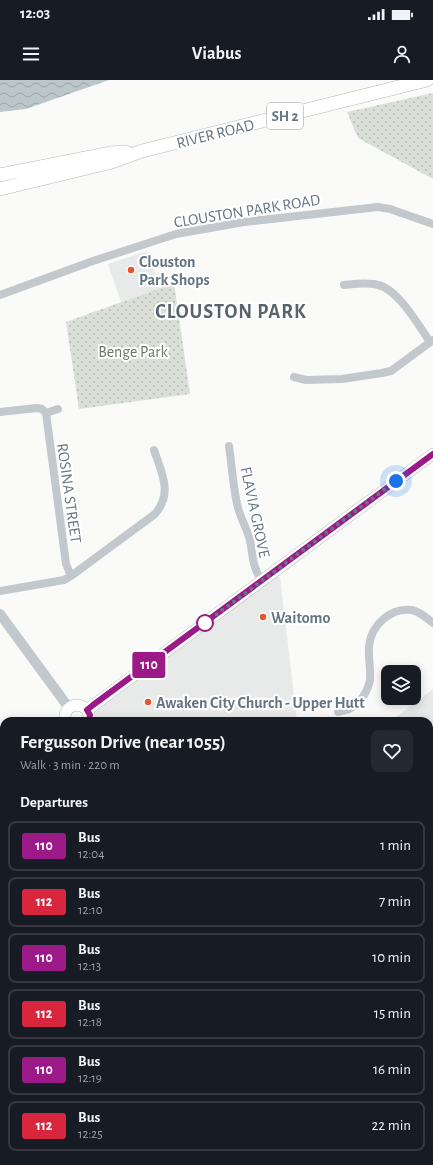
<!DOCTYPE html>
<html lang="en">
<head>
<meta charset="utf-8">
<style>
  :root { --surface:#171b24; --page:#242831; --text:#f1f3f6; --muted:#9ea1a6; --line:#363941 }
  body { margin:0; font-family:"Alegreya Sans",sans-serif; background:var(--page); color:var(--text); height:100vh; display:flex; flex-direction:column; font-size:15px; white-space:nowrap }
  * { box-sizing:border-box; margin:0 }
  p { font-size:13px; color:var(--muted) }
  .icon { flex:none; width:22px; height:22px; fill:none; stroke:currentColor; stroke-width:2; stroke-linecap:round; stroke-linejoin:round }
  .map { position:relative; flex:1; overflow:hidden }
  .details { position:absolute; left:0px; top:637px; width:433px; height:448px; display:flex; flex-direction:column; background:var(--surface); border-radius:12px 12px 0 0; box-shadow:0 2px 10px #0003 }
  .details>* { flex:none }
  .badge { padding:0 8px; border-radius:3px; font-size:14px; line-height:26px }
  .buttons { position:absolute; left:381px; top:585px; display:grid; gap:8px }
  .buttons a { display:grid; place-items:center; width:40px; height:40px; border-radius:8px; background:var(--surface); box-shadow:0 2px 10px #0003; font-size:20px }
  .you { position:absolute; width:20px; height:20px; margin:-10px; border:3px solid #fff; border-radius:50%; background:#1a73e8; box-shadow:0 0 0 6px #1a73e833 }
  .map>.badge { position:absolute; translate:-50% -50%; box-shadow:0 0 0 2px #fff }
  h2 { padding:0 20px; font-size:15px; line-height:36px }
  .round { display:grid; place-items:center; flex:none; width:42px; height:42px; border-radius:8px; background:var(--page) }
  .headline { display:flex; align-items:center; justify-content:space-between; height:68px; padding:0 20px }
  h1 { font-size:19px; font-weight:700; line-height:30px }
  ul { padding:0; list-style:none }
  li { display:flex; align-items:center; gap:12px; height:50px; margin:0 8px 6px; padding:0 12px; border:2px solid var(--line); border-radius:8px }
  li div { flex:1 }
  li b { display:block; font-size:15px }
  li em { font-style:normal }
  li .badge { min-width:44px; font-weight:700; text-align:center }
  .status { display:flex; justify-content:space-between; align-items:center; height:28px; padding:0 20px; background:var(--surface); direction:ltr }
  .status svg { height:11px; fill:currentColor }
  header { display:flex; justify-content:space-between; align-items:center; height:52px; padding:0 20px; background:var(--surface); font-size:18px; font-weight:700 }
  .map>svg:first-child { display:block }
</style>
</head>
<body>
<div class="status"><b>12:03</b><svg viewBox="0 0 49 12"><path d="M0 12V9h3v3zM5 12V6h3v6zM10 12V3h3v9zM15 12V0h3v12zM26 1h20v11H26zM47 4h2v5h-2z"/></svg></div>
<header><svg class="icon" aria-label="menu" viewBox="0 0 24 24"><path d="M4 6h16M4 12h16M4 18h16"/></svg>Viabus<svg class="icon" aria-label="person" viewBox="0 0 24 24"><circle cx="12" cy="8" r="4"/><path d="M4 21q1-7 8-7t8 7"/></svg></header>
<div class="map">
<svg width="433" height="1085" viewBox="0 0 433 1085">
  <defs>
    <pattern id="park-dots" width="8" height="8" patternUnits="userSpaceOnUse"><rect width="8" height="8" fill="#dadfd7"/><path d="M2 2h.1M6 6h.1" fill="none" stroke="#b4b9b4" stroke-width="1.8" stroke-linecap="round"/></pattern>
    <pattern id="water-waves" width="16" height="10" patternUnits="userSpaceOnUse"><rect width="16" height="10" fill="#bbc7cb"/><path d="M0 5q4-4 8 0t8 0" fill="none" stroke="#9ca6aa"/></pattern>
  </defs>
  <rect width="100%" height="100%" fill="#fafaf8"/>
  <path fill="#e8e9e9" d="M147,171L160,208L121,222L108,184Z
    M280,497L297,641H89L93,625L262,501Z
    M433,609V942L429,941V641H391Z"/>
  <path fill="#dadfd7" d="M429,975L433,976V1085H172L168,1081H429Z"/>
  <path fill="url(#park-dots)" d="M433,13V99L358,58L347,32Z
    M174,203L190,314L79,329L66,242Z"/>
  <path fill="url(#water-waves)" d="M0,0H109L26,29L0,32Z"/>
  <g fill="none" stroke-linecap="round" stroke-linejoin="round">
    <g stroke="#b3babf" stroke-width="12">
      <path id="secondary" d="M87,630L433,374
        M65,641C62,620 92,620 89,641
        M0,696L4,693"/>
    </g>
    <g stroke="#b4b9bd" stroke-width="14">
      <path id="trunk" d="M0,95L110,73L126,72
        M0,109L112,82L142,71L427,0"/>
    </g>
    <path stroke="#c3c8cc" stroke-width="8" d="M344,205C355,204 367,202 378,205C398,209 419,246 430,262
      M0,215L93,181L176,154L244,142L378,127L390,129L433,144
      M294,297L306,300L342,299L382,293L391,291L433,260
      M0,332L37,328L42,329L46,333L58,329
      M46,333L66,484L71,496
      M229,366C232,386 233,408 238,428C241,439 247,449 250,460C253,476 252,487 262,501
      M0,511L64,500L71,496L155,434C173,413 162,394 154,370
      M338,632C341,631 346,631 349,629C360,624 368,611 370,600C371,588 368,577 369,566C371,545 391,527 412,530C420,532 427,538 433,543
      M429,768L433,764
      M0,1078L4,1076
      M32,1081L33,1085
      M108,1081L114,1085"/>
    <path stroke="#c3c8cc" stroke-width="10" d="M0,534L69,628"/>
    <use href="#secondary" stroke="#fff" stroke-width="11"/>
    <use href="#trunk" stroke="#fff" stroke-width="13"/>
    <path stroke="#a2aab0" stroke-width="2" stroke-dasharray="6 3" stroke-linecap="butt" d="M0,872H4
      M429,971L433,972"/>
  </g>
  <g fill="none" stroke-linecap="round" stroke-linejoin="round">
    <g stroke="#fff" stroke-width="9">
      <path id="line" d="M89,641L90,635L87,630L93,625L433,374"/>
    </g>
    <use href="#line" stroke="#9c1a87" stroke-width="6"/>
    <path stroke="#657683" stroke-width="4" stroke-dasharray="0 7.2" d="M205,543L396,401"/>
  </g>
  <g fill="#e4572e" stroke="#fff" stroke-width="1.5">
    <circle cx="131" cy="190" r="4"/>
    <circle cx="263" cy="537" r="4"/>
    <circle cx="148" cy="622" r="4"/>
  </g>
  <circle fill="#fff" stroke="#9c1a87" stroke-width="2" cx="205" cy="543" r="8"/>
  <g text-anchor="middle" stroke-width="4" stroke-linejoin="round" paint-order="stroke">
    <rect fill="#fff" stroke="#939fa8" stroke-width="1" x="267" y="23" width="36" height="26" rx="3"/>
    <g font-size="15" font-weight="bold" fill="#657683">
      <text x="285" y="41">SH 2</text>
    </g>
    <g font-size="16" fill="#657683" stroke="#fff">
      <text transform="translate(215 53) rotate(-14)" y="6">RIVER ROAD</text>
      <text transform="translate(247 130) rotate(-9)" y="6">CLOUSTON PARK ROAD</text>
      <text transform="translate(70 413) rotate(82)" y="6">ROSINA STREET</text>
      <text transform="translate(256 432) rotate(78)" y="6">FLAVIA GROVE</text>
    </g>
    <g font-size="16" font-weight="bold" fill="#657683" stroke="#fff" text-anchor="start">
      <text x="139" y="187">Clouston<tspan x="139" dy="18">Park Shops</tspan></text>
      <text x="271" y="543">Waitomo</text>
      <text x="156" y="628">Awaken City Church - Upper Hutt</text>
    </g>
    <g font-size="16" fill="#687a64" stroke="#fff">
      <text x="133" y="277">Benge Park</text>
    </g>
    <g font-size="20" font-weight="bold" letter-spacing="1" fill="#57646e" stroke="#fff">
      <text x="231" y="238">CLOUSTON PARK</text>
    </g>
  </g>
</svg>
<div class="buttons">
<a><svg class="icon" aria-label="layers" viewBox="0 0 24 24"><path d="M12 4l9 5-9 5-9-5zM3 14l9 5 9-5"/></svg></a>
</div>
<div class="you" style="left:396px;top:401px"></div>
<b class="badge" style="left:149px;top:585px;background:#9c1a87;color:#fff">110</b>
<section class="details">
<div class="headline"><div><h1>Fergusson Drive (near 1055)</h1><p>Walk · 3 min · 220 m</p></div><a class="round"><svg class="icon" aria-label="heart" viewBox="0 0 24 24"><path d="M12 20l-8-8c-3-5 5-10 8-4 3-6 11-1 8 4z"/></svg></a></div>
<h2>Departures</h2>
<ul>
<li><span class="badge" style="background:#9c1a87;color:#fff">110</span><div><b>Bus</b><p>12:04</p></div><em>1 min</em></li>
<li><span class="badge" style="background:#d7263d;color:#fff">112</span><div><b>Bus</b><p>12:10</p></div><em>7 min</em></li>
<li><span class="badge" style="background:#9c1a87;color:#fff">110</span><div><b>Bus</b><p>12:13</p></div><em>10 min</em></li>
<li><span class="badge" style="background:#d7263d;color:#fff">112</span><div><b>Bus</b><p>12:18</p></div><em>15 min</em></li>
<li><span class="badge" style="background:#9c1a87;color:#fff">110</span><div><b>Bus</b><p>12:19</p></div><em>16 min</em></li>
<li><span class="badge" style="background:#d7263d;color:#fff">112</span><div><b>Bus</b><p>12:25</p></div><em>22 min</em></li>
</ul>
</section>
</div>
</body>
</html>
